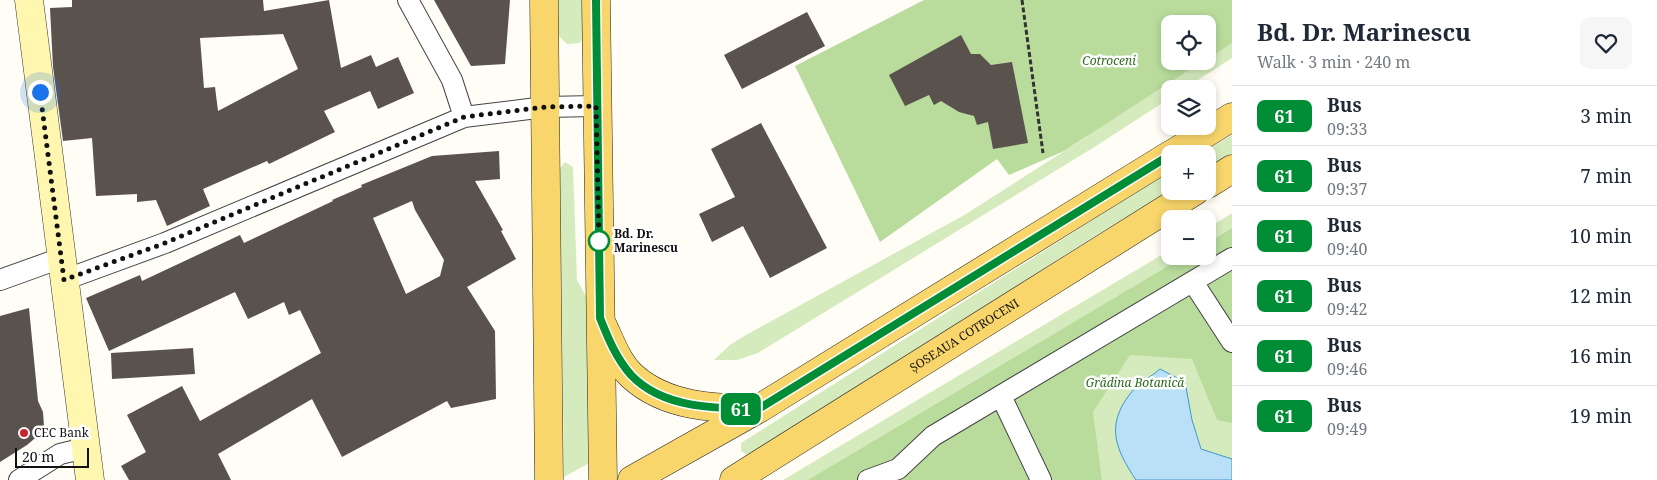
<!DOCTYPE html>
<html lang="en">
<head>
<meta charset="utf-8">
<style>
  :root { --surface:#fff; --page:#f6f6f7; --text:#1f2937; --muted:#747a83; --line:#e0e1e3 }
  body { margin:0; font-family:"Noto Serif",serif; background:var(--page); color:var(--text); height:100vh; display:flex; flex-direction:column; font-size:19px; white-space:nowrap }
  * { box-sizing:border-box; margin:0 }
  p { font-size:16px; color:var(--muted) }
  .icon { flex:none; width:28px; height:28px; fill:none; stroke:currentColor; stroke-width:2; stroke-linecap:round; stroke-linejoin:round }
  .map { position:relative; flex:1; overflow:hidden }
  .details { display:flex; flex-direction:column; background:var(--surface); width:425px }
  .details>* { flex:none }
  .badge { padding:0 10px; border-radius:8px; font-size:18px; line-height:32px }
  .fabs { position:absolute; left:1161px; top:15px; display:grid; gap:10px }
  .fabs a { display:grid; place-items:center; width:55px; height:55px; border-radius:10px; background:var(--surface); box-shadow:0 2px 8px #0003; font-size:25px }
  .scale { position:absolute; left:15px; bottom:12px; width:74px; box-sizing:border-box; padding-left:5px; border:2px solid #111; border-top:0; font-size:14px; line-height:18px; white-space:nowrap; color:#111; -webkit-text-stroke:4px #fff; paint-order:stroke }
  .you { position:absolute; width:25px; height:25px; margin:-12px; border:4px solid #fff; border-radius:50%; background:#1a73e8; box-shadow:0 0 0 8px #1a73e833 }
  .map>.badge { position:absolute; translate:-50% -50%; box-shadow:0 0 0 2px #fff }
  .round { display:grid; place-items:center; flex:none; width:52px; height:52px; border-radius:10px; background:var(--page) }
  .head { display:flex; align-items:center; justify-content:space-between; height:85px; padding:0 25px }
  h1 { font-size:24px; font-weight:700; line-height:38px }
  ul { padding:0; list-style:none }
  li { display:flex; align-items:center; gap:15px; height:60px; padding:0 25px; border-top:1px solid var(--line) }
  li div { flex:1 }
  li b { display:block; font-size:19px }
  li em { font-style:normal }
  li .badge { min-width:55px; font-weight:700; text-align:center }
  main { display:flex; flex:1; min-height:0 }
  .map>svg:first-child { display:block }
</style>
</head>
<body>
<main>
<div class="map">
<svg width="1232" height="480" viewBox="0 0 1232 480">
  <rect width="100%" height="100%" fill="#fffdf5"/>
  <path fill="#d5ebbd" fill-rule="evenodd" d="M558,0H586V33L580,43L567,44L559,36Z
    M1232,0V58L1184,89H1170V98L1096,146L758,353L737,360H714L731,344L746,335L966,214L1088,136L1010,35ZM1170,24H1208V61H1170Z
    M1232,135V154L1208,168V154H1200Z
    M565,162L573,167L577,280L590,304L593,461L564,477L560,168Z
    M1170,171V191L1103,231L748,455L741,451V443Z
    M1232,213V480H783L1170,250V256H1208V228Z"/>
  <path fill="#b9dc9c" d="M924,0H1232V43L1208,59V24H1170V61H1203L1064,151L1009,175L997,159L880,242L795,66Z
    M1232,228V423L1217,420L1192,359L1130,355L1093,412L1102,480H808L1185,256H1208V243Z"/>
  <path fill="#b9e0f7" stroke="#3f96cf" d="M1160,369L1185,382L1192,420L1201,449L1232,459V480H1136C1116,450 1105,426 1130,394C1137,384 1151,377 1160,369Z"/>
  <path fill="#5a524d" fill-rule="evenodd" d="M72,0H263L264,11L329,0L341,68L371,55L376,67L398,57L414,93L378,109L370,91L324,111L335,132L269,164L267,161L203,189L210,206L167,226L156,200L137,202V194L96,196L92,138L63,141L53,67L50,8L72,7ZM283,34L298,69L218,111L215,87L204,88L200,38Z
    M434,0H510L505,64L471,66Z
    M807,12L825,46L742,89L724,55Z
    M961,35L971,54H980L991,65L1012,62L1028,143L993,149L988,122L977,125L974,116L959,112L941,101L934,105L929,95L905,106L889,75Z
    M761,123L827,248L770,278L743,226L712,242L699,214L735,197L711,149Z
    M499,151L500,179L475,181L503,230L501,231L516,259L467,287L495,331L496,399L451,408L447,401L342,457L312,399L218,454L231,480H129L121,466L146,452L127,415L182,386L200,421L321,353L300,310L289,315L284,302L248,319L235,292L109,351L86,298L140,275L142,281L240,235L244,243L333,201L332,200L362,187L361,185L432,156ZM412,201L415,210L444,260L440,276L406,294L373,218Z
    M29,308L38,401L43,412L44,426L40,434L27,445L0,462V316Z
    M193,348L195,374L112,379L111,353Z"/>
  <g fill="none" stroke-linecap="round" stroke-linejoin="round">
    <g stroke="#444" stroke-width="22">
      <path id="street" d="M408,0L452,80L464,117
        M0,280L61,258
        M64,280L165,243L464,117L545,107L596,106
        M1193,282L1232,342
        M1001,396L1041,480
        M19,480L60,454L85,448
        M868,480L898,469L933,436L1232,258"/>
    </g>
    <g stroke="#333" stroke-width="29">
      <path id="secondary" d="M29,0L90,480"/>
    </g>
    <g stroke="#222" stroke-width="29">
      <g id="primary">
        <path d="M544,0L549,480"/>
        <path d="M596,0L603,480"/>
        <path d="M1172,154L1232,117"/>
        <path d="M1208,184L1232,169"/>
        <path d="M603,326C611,343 618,363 632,376C666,407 715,409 759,408"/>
        <path d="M632,480L760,408L1170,155"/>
        <path id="s1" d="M734,480L1195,191"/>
      </g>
    </g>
    <path stroke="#333" stroke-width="3" stroke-dasharray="5 2.5" stroke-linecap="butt" d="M1022,0L1043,153"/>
    <use href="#street" stroke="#fff" stroke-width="20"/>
    <use href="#secondary" stroke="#fff6b0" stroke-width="28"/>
    <use href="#primary" stroke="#f9d66b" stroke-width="28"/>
  </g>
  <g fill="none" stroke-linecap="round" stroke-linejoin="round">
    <g stroke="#fff" stroke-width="11">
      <path id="line" d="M596,0L600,318C608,338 616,358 631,375C663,409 718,409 760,408L1170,155"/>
    </g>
    <use href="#line" stroke="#008d36" stroke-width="8"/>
    <path stroke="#111" stroke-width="5" stroke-dasharray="0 9" d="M40,92L64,280L165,243L464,117L545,107L596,106L599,241"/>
  </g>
  <circle fill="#fff" stroke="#008d36" stroke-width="2.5" cx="599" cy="241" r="10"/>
  <circle fill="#c4262e" stroke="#fff" stroke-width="2" cx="24" cy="433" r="5"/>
  <g text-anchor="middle" stroke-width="5" stroke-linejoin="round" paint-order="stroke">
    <g font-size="12" font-style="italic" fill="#2f6b1f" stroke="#fff">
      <text x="1109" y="65">Cotroceni</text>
      <text x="1135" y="387">Grădina Botanică</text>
    </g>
    <g font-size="12" font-weight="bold" fill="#111" stroke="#fff" text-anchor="start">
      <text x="614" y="238">Bd. Dr.<tspan x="614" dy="14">Marinescu</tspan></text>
    </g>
    <g font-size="12" fill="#111" stroke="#fff">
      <text dy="4" stroke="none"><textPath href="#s1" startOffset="272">ȘOSEAUA COTROCENI</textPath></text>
    </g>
    <g font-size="12" fill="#111" stroke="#fff" text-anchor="start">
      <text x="34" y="437">CEC Bank</text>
    </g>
  </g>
</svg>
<div class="fabs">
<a><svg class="icon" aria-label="locate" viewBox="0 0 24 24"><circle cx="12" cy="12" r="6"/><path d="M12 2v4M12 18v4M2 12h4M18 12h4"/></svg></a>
<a><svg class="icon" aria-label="layers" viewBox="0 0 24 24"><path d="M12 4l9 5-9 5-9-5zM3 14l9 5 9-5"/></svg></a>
<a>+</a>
<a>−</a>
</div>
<div class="scale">20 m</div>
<div class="you" style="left:40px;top:92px"></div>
<b class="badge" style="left:741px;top:409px;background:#008d36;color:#fff">61</b>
</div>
<section class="details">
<div class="head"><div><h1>Bd. Dr. Marinescu</h1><p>Walk · 3 min · 240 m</p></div><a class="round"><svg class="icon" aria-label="heart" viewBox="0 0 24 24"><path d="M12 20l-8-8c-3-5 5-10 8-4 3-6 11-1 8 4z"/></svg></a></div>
<ul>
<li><span class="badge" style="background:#008d36;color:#fff">61</span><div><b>Bus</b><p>09:33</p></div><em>3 min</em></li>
<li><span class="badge" style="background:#008d36;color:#fff">61</span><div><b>Bus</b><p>09:37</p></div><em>7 min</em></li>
<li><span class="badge" style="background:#008d36;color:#fff">61</span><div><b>Bus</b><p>09:40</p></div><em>10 min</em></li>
<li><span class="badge" style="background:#008d36;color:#fff">61</span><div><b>Bus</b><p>09:42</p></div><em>12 min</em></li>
<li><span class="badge" style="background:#008d36;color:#fff">61</span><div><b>Bus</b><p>09:46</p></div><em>16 min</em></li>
<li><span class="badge" style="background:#008d36;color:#fff">61</span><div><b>Bus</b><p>09:49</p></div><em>19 min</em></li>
</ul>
</section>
</main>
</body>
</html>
